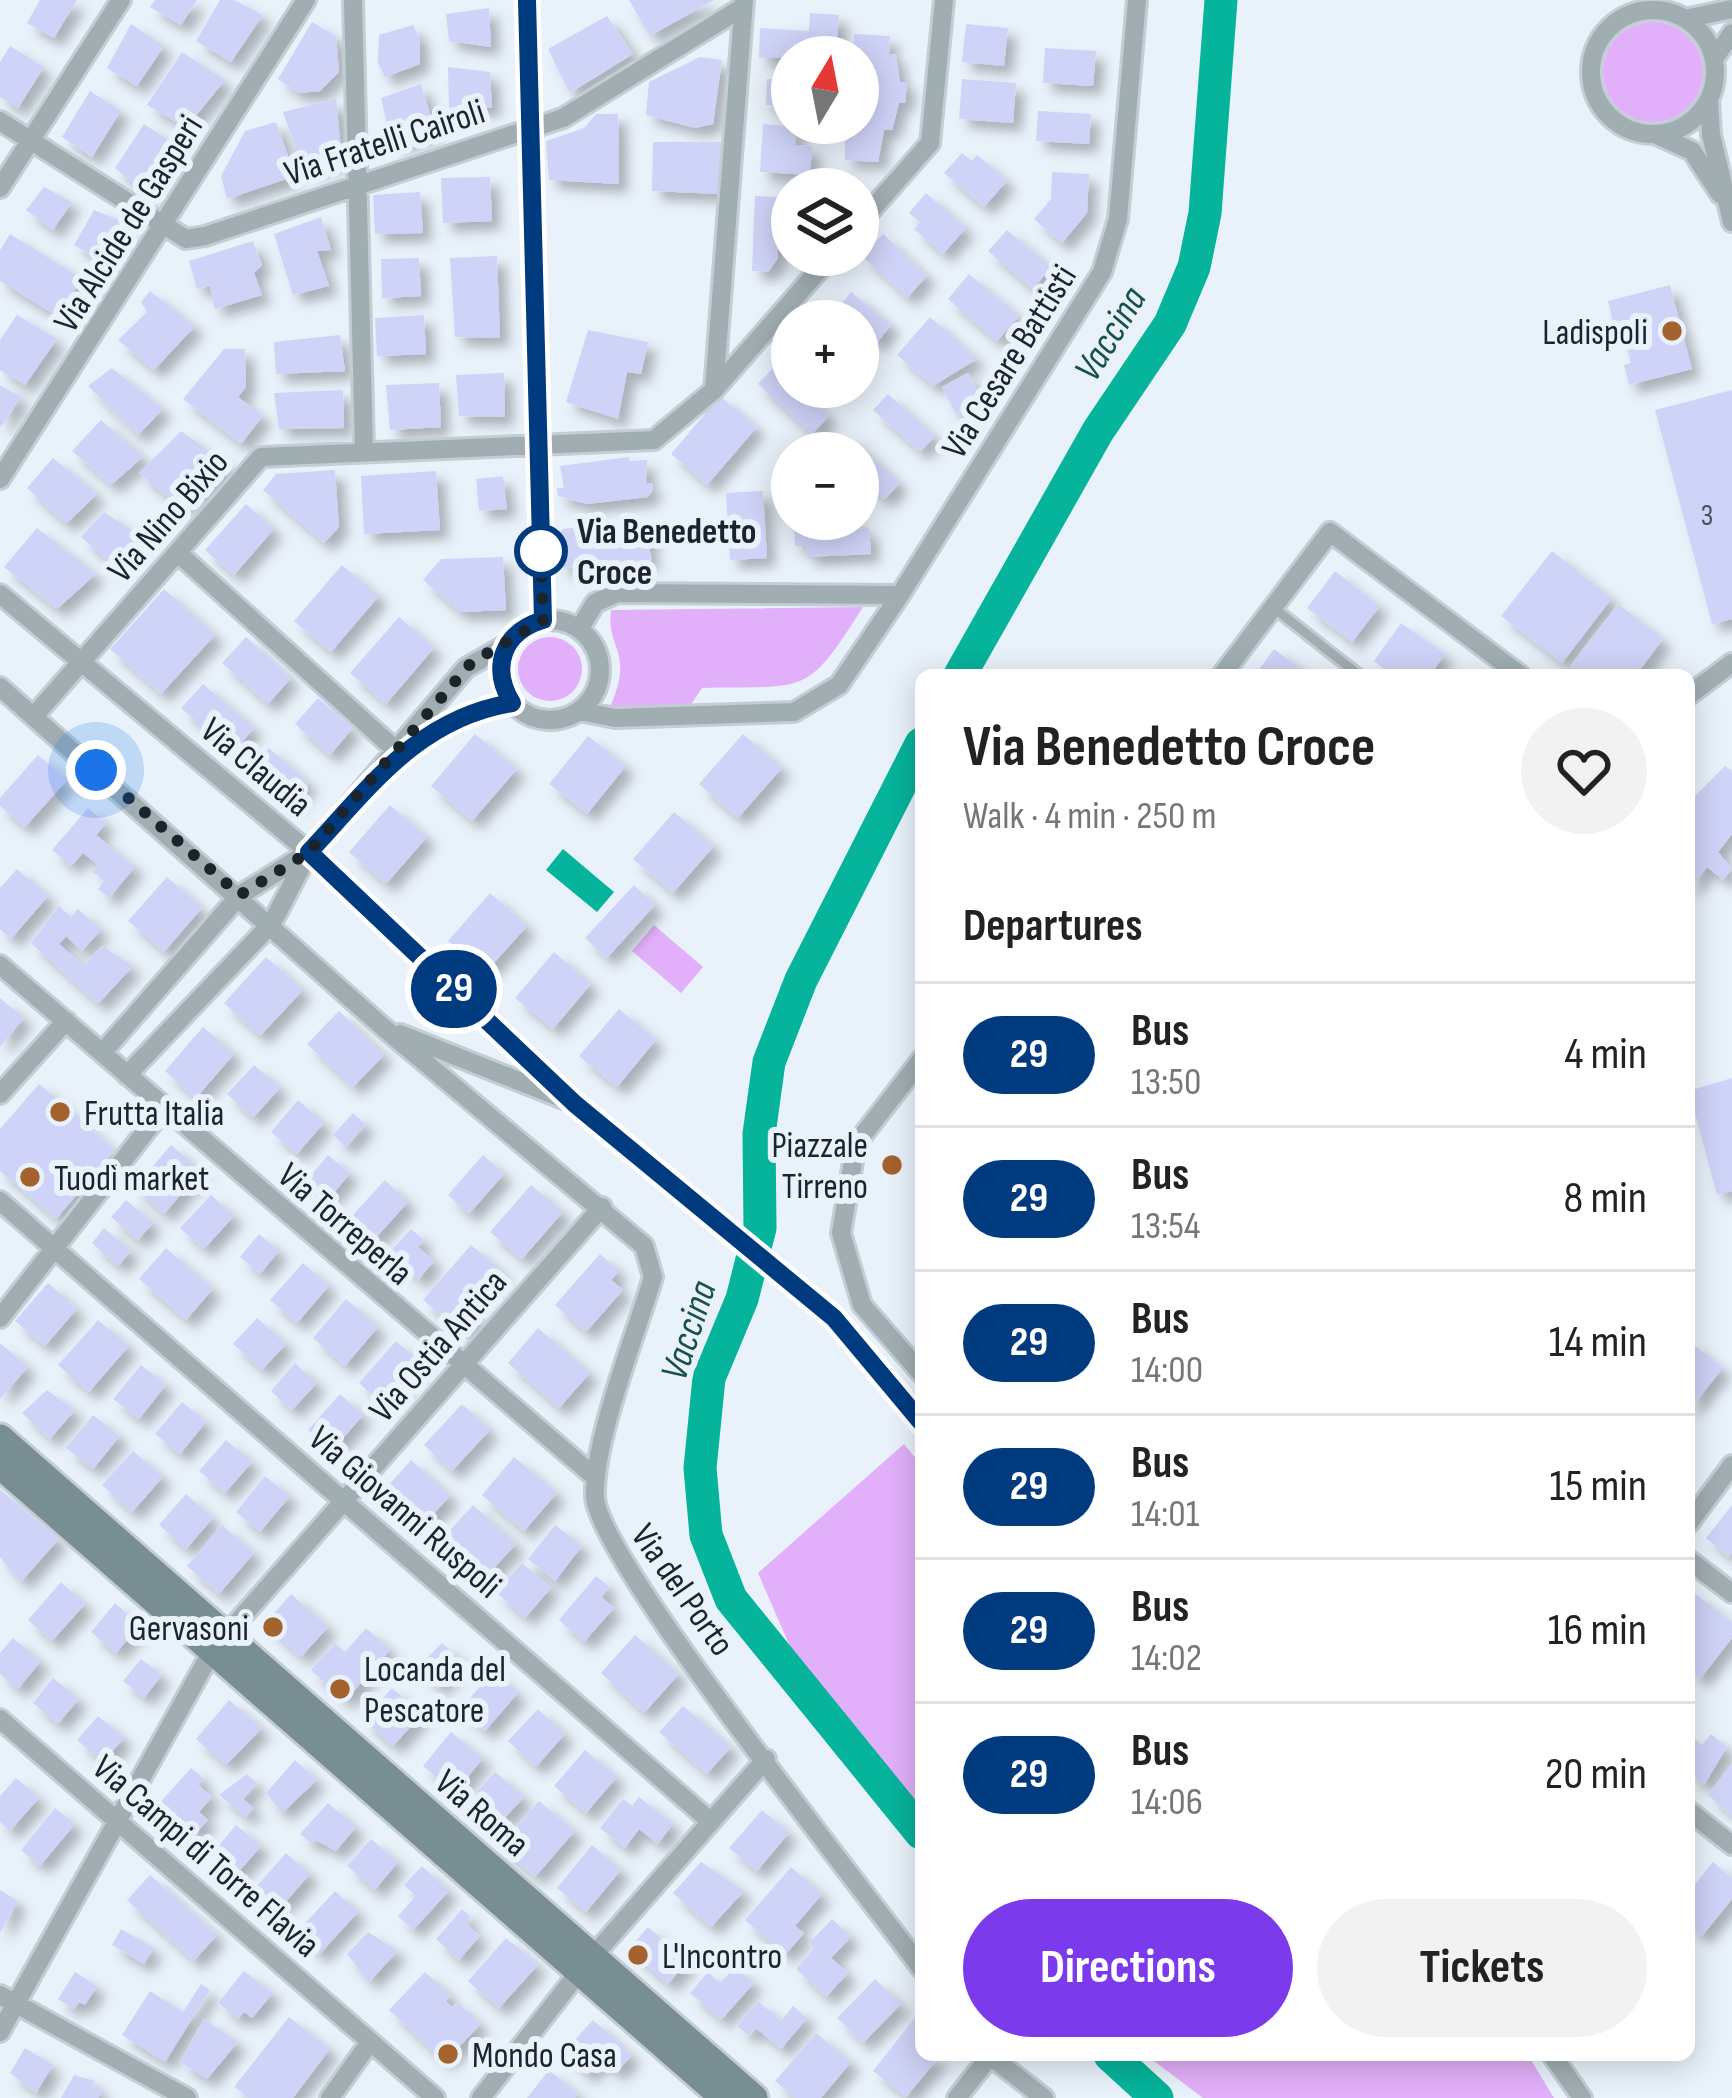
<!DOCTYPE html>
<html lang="en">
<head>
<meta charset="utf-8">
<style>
  :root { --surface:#fff; --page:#f2f2f2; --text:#222; --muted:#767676; --line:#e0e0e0; --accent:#7c3aed }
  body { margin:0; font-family:"Sofia Sans Condensed",sans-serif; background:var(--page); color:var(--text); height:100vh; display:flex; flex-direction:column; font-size:45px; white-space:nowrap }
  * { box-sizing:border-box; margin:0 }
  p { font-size:39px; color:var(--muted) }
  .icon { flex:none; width:66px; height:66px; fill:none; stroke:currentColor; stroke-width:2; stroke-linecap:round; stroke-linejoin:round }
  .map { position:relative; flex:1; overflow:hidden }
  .sheet { position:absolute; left:915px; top:669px; width:780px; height:1392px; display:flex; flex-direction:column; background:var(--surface); border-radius:18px; box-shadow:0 6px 30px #0003 }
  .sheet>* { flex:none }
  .badge { padding:0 24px; border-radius:39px; font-size:42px; line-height:78px }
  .needle { width:78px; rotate:10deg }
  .tools { position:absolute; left:771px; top:36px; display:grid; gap:24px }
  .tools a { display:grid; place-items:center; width:108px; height:108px; border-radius:50%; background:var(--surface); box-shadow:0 6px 30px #0003; font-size:60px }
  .you { position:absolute; width:60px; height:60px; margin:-30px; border:9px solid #fff; border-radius:50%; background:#1a73e8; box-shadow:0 0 0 18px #1a73e833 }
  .map>.badge { position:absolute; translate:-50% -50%; box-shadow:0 0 0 6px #fff }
  h2 { padding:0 48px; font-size:45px; line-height:108px }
  .round { display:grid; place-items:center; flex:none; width:126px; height:126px; border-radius:63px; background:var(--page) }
  .summary { display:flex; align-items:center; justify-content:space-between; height:204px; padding:0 48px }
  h1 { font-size:57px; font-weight:700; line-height:90px }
  .primary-button { display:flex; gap:24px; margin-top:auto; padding:24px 48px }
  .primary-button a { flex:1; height:138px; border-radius:72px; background:var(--accent); color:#fff; font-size:48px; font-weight:700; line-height:138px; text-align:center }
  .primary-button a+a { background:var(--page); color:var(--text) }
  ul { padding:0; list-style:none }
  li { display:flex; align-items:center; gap:36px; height:144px; padding:0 48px; border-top:3px solid var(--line) }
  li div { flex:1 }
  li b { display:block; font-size:45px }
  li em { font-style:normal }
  li .badge { min-width:132px; font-weight:700; text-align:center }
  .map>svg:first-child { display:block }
</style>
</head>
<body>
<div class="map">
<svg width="1732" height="2098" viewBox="0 0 1732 2098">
  <defs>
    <filter id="shadow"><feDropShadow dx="9" dy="9" stdDeviation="6" flood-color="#0004"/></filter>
  </defs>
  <rect width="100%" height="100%" fill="#e9f2fb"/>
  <path fill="#e2affa" d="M1603 72a50 50 0 1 1 100 0a50 50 0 1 1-100 0Z
    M863,607C805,699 807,685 702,688L690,706L610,707C635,651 606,650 611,610Z
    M518 669a32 32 0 1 1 64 0a32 32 0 1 1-64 0Z
    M654,925L703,967L681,993L632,951Z
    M904,1444L921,1465V1807L796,1660L758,1573Z
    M1146,2055H1528L1554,2098H1203Z"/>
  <path fill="#06b39b" d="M563,849L614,892L597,912L546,870Z"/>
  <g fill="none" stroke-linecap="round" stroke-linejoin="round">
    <path stroke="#06b39b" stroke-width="33" d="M960,675L1098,431L1170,324L1194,267L1205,213L1221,0
      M921,744L801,980L769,1062L759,1134L760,1228L742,1299L709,1378L700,1468L706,1535L731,1599L921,1833
      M1110,2055L1157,2098"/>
  </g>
  <path fill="#cfd3f7" filter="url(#shadow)" d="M40,0H77L54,38L27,23Z
    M155,0H197L181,25L150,7Z
    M220,0H234L263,15L231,62L196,41Z
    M629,0H714L650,36Z
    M489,8L491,47L449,41L446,14Z
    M810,13L839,15L836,57L759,58L760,28L809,31Z
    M607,16L633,54L570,93L548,49Z
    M312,22L336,36L339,72L320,91L298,93L278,79Z
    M131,24L164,46L137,86L107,68Z
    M966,24L1008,28L1004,66L962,62Z
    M413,25L420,40V64L385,77L378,63L379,35Z
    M854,34L890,36L889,54L896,55L900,82H907L905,103H899L892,130H884L878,162L845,160V142L855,131L862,101H867L868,83L862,82L863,69L853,52Z
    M10,46L44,67L18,108L0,97V62Z
    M1045,48L1096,51L1093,86L1043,83Z
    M182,52L225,80L186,128L147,105Z
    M700,57L722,60L713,124L695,128L646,115L649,82Z
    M448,67L490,72L492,108H449Z
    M767,79L792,80V106L766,105Z
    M962,79L1016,83L1013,123L959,119Z
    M421,84L435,131L392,146L381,98Z
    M90,91L121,111L92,157L62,137Z
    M336,99L342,160L304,172L283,112Z
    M1038,111L1091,114L1089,144L1036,141Z
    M596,114H618L619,184L549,180L546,141L584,128Z
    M276,122L295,176L227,199L221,176L245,131Z
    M144,124L176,145L151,197L115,168Z
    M763,124L796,127L795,145L812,146L810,175L760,172Z
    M653,142H723L720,194L652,191Z
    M962,153L972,161L977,155L1007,181L984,207L944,173Z
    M1052,172L1089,174L1087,213L1062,243L1034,219L1051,199Z
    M490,177L492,221L443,223L441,178Z
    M44,187L72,202L53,230L26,210Z
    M420,192L423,233L375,234L373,195Z
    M926,193L966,228L943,254L914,229L920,222L909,213Z
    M755,196L792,198V242L778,241V258L768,272L752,271Z
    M94,210L129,224L103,262L74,245Z
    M321,217L331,250L317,251L329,286L293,295L274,234Z
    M1007,230L1051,267L1033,289L988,251Z
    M10,234L83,279L57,316L0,281V250Z
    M883,234L927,276L907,298L862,256Z
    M253,241L262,265L254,273L262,295L215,309L210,286L197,289L189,261Z
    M497,256L500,338L455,337L450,258Z
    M419,258L421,296L382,298L381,259Z
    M969,274L1019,316L997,341L948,299Z
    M1670,285L1692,369L1629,385L1624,365L1631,363L1620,321L1613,322L1608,301Z
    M150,291L195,326L154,370L118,340L147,312L141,302Z
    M851,292L891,325L876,344L858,329V321L836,311Z
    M17,315L57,339L25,385L0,370V340Z
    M424,315L426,354L377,356L375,318Z
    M930,317L977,359L933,386L897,355Z
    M588,330L648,342L641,374L627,372L618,419L566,402Z
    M340,335L345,371L276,374L274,342Z
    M224,349H245L246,387L238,397L263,416L241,444L183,399Z
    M775,366L829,416L812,434L758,384Z
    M112,368L163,409L138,435L88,386Z
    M504,373L505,417L459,416L456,375Z
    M968,373L982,399L956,414L942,387Z
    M439,383L441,427L390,430L386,385Z
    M0,385L21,397L0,428Z
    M343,390L344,428L279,429L274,393Z
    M1732,390V619L1712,624L1655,410Z
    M888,394L935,436L920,452L873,410Z
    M720,396L757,427L707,485L671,454Z
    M101,420L143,457L111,485L72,451Z
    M181,431L230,466L182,509L139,473Z
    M850,438L900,483L884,500L858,476V453H836Z
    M629,457L630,461L647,460L646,484L652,483L653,490L648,497L587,504L558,496L557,488H564L560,466Z
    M53,458L97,494L66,524L27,488Z
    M335,470L339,527L324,543L263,490L276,474Z
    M436,471L440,530L364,534L361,476Z
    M503,476L507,509L479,511L476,479Z
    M763,491L767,558L730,560L726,493Z
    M246,504L274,529L234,575L205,550Z
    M104,512L144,538L117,569L81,537Z
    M794,519H858V529L869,528L871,554L807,557L806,546H795Z
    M622,522L653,530L654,537L647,538L652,561L561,568L558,534L563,529Z
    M37,528L96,574L57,609L4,567Z
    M1552,551L1612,598L1562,663L1501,616Z
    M503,557L506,610L460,612L423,580L441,559Z
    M342,565L379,596L331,652L294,621Z
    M1335,571L1380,606L1352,642L1307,608Z
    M164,589L215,635L161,694L110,649Z
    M1618,604L1663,639L1636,675H1584L1571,665Z
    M399,617L434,648L386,704L350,673Z
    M1401,623L1445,654L1430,675H1393L1374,661Z
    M246,637L291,678L268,704L222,663Z
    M1274,649L1309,675L1258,671Z
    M203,684L254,728L233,753L181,708Z
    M318,698L353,728L330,755L295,724Z
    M475,734L517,769L472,821L431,786Z
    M743,734L782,768L738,818L699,784Z
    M588,736L626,766L587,814L549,784Z
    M269,748L309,783L289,805L250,770Z
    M38,755L67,780L25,827L0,806V798Z
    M1725,766L1732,771V834L1718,852L1732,869L1723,880L1707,867L1689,890V802Z
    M390,805L427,837L386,884L349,852Z
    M88,808L106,823L96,835L135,867L109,898L98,889L104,881L93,872L99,866L83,853L71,866L52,850Z
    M674,812L714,846L673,893L633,859Z
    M17,869L48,896L11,939L0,929V888Z
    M167,877L202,908L164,952L128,921Z
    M634,885L655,905L607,958L585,938Z
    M490,893L527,926L485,973L448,941Z
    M59,906L71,917L78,909L101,930L82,951L66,936L59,944L84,966L102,946L133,966L98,1004L31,943Z
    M554,952L591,984L553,1029L515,998Z
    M266,957L303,990L260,1036L224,1003Z
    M0,998L24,1018L0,1047Z
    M619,1009L656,1040L617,1087L579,1056Z
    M339,1011L384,1055L353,1087L307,1044Z
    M203,1027L234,1054L196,1098L165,1071Z
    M254,1065L280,1088L253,1118L227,1094Z
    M1732,1078V1191L1717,1195L1689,1091Z
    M39,1084L115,1150L56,1219L0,1171V1129Z
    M298,1100L324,1123L297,1154L271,1132Z
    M353,1113L366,1125L346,1147L333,1135Z
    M171,1145L201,1171L164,1214L134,1188Z
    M328,1155L350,1173L329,1199L307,1180Z
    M483,1155L504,1174L469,1214L448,1195Z
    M385,1180L408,1202L373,1241L349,1219Z
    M531,1185L563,1212L522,1259L490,1232Z
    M211,1195L234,1216L204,1249L180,1228Z
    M126,1200L153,1223L138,1240L111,1217Z
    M104,1228L131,1251L118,1266L92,1243Z
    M411,1229L424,1240L418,1247L434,1261L418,1280L389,1253Z
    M259,1234L279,1251L260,1274L240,1257Z
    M471,1245L503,1272L469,1310L478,1318L464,1334L423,1300Z
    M166,1248L213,1289L186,1320L139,1279Z
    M600,1254L619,1271L611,1280L623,1290L586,1332L555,1305Z
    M303,1263L329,1286L297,1323L270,1300Z
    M48,1283L77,1309L45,1346L15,1321Z
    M346,1299L378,1327L345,1366L313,1338Z
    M257,1318L286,1344L262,1370L233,1344Z
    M98,1320L129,1346L89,1392L58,1365Z
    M538,1328L590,1373L559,1408L508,1363Z
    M396,1341L422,1364L385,1406L359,1383Z
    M1689,1341L1723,1368L1689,1410Z
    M0,1343L28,1367L0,1399Z
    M295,1363L317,1383L292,1410L271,1391Z
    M141,1365L166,1385L139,1419L113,1399Z
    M47,1390L75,1410L50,1439L22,1413Z
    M340,1394L363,1415L332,1451L308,1430Z
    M182,1402L206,1422L180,1454L155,1434Z
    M462,1404L490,1430L452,1471L424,1445Z
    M93,1415L120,1436L93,1469L66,1448Z
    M226,1440L252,1462L225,1493L199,1471Z
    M133,1451L163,1477L132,1512L102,1485Z
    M514,1457L557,1493L524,1531L482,1495Z
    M411,1460L450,1496L417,1532L378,1497Z
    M265,1476L290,1496L260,1532L236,1512Z
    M0,1489L59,1539L21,1582L0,1557Z
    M186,1494L213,1518L186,1549L159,1525Z
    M473,1505L516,1544L481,1582L438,1543Z
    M1732,1505V1553L1729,1557L1706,1538Z
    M222,1525L254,1553L219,1594L187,1566Z
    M555,1525L582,1546L555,1581L528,1559Z
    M522,1563L551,1588L525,1618L496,1592Z
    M596,1576L609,1587L601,1597L614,1608L584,1642L559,1620Z
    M61,1582L85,1604L52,1641L28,1620Z
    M1692,1591L1732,1622V1638L1700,1679L1689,1670Z
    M291,1594L328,1627L301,1657L264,1624Z
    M115,1603L140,1625L116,1653L91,1632Z
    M366,1628L390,1650L345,1701L311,1670L335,1643L345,1652Z
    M635,1635L679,1674L644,1713L601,1673Z
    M13,1638L41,1661L18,1689L0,1674V1653Z
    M442,1643L462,1661L438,1688L417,1668Z
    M141,1659L162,1675L144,1698L123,1681Z
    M493,1671L518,1693L485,1731L460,1710Z
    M53,1678L79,1699L58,1724L33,1703Z
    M392,1688L422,1714L393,1746L363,1720Z
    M229,1700L262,1728L226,1765L196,1739Z
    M683,1706L731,1747L707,1774L659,1732Z
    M538,1709L565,1734L536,1767L508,1741Z
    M98,1716L124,1738L103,1762L77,1740Z
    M451,1732L483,1758L455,1793L423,1766Z
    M1689,1734L1702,1745L1711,1734L1727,1747L1704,1785L1689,1773Z
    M585,1750L617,1777L586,1813L554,1786Z
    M295,1760L317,1780L282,1813L266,1793Z
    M1732,1764V1816L1708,1795Z
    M191,1768L204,1779L198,1785L212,1797L199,1812L208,1820L193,1836L158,1805Z
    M495,1772L524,1797L501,1822L473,1796Z
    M247,1774L257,1783L243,1799L254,1808L246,1817L219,1795Z
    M16,1778L39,1798L10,1831L0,1822V1796Z
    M639,1797L673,1824L658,1844L639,1829L625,1848L600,1828L623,1799L632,1806Z
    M539,1801L575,1831L535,1877L499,1847Z
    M328,1803L356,1827L336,1851L316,1840L312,1844L300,1834Z
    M55,1808L75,1824L40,1866L21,1850Z
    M762,1810L789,1833L757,1871L729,1848Z
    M236,1825L261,1846L235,1876L211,1855Z
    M371,1839L398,1862L375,1890L347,1866Z
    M592,1845L621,1870L586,1912L557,1888Z
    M286,1853L310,1874L282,1906L255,1888Z
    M701,1862L744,1891L711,1927L673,1893Z
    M1713,1862L1732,1878V1899L1702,1936L1689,1926V1892Z
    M422,1866L449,1891L413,1930L398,1916L416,1896L404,1885Z
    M791,1867L822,1894L795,1926L804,1933L785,1955L745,1920Z
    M150,1875L217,1935L194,1961L127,1900Z
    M0,1890L18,1901L0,1933Z
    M335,1891L358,1912L319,1955L296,1933Z
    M462,1909L471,1917L465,1923L480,1936L459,1960L436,1939Z
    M832,1919L851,1937L831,1958L848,1973L826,1997L796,1969L814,1949L809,1943Z
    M648,1927L688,1961L668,1984L628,1950Z
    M121,1929L154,1948L144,1964L112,1945Z
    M368,1932L398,1951L369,1982L347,1954Z
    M506,1938L538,1965L499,2008L468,1981Z
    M735,1967L754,1983L721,2020L690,1993L708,1972L720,1983Z
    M244,1971L273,1993L252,2018L244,2012L238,2019L218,2003Z
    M75,1972L97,1986L85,2005L79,2002L74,2009L58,1999Z
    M425,1972L451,1996L446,2001L452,2007L457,2002L481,2024L444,2062L389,2010Z
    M875,1979L901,2004L863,2043L837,2018Z
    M201,1984L210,1990L165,2062L122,2035L150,1991L183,2012Z
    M758,2001L781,2021L793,2006L807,2018L781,2049L756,2028L749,2036L737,2026Z
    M916,2016L921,2055H941L906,2097L873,2071Z
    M289,2017L330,2049L293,2098H249L234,2087Z
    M204,2019L238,2042L207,2079L180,2062Z
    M593,2020L632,2055L616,2073L601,2060L587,2075L563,2053Z
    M816,2033L851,2062L821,2098H795L775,2081Z
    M25,2048L53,2065L36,2093L10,2073Z
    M549,2070L578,2094L575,2098H527Z
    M74,2075L95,2081L92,2086L102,2091L98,2098H61Z"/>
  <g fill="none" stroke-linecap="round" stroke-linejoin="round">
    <g stroke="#c4cdd6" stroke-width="15">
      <path id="lane" d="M1274,608L1359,675"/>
    </g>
    <g stroke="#c4cdd6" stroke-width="24">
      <path id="street" d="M353,0L364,451
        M527,0L543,620
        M1591 72a62 62 0 1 1 124 0a62 62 0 1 1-124 0Z
        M1685,19L1732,9
        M1714,59L1732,33
        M1709,99L1711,135L1732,222
        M0,121L186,239L205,236L563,118L743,7
        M1655,134L1692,151L1720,194
        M0,188L121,0
        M858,225L930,143L944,0
        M714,390L744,0
        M0,479L306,0
        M178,553L399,753
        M0,594L309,852L575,1104L834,1318L921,1422
        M900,595L1102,272L1118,219L1137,0
        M500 670a50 50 0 1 1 100 0a50 50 0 1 1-100 0Z
        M580,628L595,603L617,593L900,595L839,685L794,712L615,718L580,711
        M1222,675L1330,532L1520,675
        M0,687L384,1028L644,1246L653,1277C636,1334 593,1441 595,1497C598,1559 868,1895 921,1968
        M1689,695L1732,663
        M34,716L261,457L654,440L714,390L832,255
        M403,748L472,713L512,702
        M0,965L596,1478
        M400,1034L564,1099
        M102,1053L240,895L309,852L466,668L506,645
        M921,1060L856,1144L841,1233L862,1305L921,1373
        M127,1075L272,923L309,852
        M0,1094L66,1021
        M0,1201L710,1821
        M0,1318L164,1108
        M1689,1523L1732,1465
        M1689,1560L1732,1593
        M0,1719L435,2098
        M1689,1811L1732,1845
        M0,1995L187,2098
        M0,2032L212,1651L602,1207
        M989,2055L1044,2098
        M1552,2055L1582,2098
        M330,2098L370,2042
        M481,2098L579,1972L766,1759
        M957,2098L990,2056"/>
    </g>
    <g stroke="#c4cdd6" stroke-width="33">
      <path id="secondary" d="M0,1438L754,2098
        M0,1465L724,2098"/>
    </g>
    <use href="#lane" stroke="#a0aeb2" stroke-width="9"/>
    <use href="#street" stroke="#a0aeb2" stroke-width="18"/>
    <use href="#secondary" stroke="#798e93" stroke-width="27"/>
  </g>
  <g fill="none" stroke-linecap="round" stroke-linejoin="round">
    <g stroke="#fff" stroke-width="27">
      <path id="line" d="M527,0L543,620C503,632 490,667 512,703C418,718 369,788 309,852L575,1104L834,1318L921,1422"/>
    </g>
    <use href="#line" stroke="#003b80" stroke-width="18"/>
    <path stroke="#1b232b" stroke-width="12" stroke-dasharray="0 21.6" d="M96,770L240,895L309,852L471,663L543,620L540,532L541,551"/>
  </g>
  <g fill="#a3622e" stroke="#e9f2fb" stroke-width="4.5">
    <circle cx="1672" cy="331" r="12"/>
    <circle cx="60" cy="1112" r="12"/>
    <circle cx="892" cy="1165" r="12"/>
    <circle cx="30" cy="1177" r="12"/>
    <circle cx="273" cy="1627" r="12"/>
    <circle cx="340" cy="1689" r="12"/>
    <circle cx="638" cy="1955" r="12"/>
    <circle cx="448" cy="2054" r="12"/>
  </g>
  <circle fill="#fff" stroke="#003b80" stroke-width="6" cx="541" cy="551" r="24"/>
  <g text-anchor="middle" stroke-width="12" stroke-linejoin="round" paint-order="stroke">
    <g font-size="30" fill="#484f5e">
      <text x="1707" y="525">3</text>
    </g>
    <g font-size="36" fill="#1b232b" stroke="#e9f2fb">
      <text transform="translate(384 141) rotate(-18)" y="13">Via Fratelli Cairoli</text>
      <text transform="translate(127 223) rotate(-58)" y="13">Via Alcide de Gasperi</text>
      <text transform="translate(1008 361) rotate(-58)" y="13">Via Cesare Battisti</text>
      <text transform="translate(167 515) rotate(-49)" y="13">Via Nino Bixio</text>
      <text transform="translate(257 766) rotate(40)" y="13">Via Claudia</text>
      <text transform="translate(346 1223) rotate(41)" y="13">Via Torreperla</text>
      <text transform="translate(437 1345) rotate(-49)" y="13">Via Ostia Antica</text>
      <text transform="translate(406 1511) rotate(41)" y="13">Via Giovanni Ruspoli</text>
      <text transform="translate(684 1589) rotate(55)" y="13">Via del Porto</text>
      <text transform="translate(483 1812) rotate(41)" y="13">Via Roma</text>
      <text transform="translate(207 1855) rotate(41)" y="13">Via Campi di Torre Flavia</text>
    </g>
    <g font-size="36" fill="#1b232b" stroke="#e9f2fb" text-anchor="start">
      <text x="1648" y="344" text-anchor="end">Ladispoli</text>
      <text x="84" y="1125">Frutta Italia</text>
      <text x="868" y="1157" text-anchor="end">Piazzale<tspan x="868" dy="41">Tirreno</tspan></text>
      <text x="54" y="1190">Tuodì market</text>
      <text x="249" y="1640" text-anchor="end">Gervasoni</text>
      <text x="364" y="1681">Locanda del<tspan x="364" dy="41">Pescatore</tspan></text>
      <text x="662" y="1968">L'Incontro</text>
      <text x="472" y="2067">Mondo Casa</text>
    </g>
    <g font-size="36" font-weight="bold" fill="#1b232b" stroke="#e9f2fb" text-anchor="start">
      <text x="577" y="543">Via Benedetto<tspan x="577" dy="41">Croce</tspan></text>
    </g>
    <g font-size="39" font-style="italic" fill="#185247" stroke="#e9f2fb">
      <text transform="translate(1109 333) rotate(-59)" y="14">Vaccina</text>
      <text transform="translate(687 1330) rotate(-72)" y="14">Vaccina</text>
    </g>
  </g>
</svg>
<div class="tools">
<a><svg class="needle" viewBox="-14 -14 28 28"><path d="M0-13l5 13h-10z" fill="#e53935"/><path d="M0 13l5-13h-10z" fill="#767676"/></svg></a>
<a><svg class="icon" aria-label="layers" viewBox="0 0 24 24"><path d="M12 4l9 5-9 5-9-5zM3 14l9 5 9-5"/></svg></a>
<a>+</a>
<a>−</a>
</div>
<div class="you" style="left:96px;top:770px"></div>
<b class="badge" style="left:454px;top:989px;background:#003b80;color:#fff">29</b>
<section class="sheet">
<div class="summary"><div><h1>Via Benedetto Croce</h1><p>Walk · 4 min · 250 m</p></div><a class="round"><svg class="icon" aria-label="heart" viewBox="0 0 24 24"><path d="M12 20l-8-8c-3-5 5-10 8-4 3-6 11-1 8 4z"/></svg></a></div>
<h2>Departures</h2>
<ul>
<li><span class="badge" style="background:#003b80;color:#fff">29</span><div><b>Bus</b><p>13:50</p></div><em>4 min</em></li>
<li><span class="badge" style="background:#003b80;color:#fff">29</span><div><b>Bus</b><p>13:54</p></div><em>8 min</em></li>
<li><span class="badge" style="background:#003b80;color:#fff">29</span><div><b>Bus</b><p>14:00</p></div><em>14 min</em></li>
<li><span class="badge" style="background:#003b80;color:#fff">29</span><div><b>Bus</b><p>14:01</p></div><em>15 min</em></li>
<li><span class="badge" style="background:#003b80;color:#fff">29</span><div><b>Bus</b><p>14:02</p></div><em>16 min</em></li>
<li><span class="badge" style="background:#003b80;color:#fff">29</span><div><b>Bus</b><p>14:06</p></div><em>20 min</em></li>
</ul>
<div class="primary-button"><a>Directions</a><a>Tickets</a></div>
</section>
</div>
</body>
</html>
